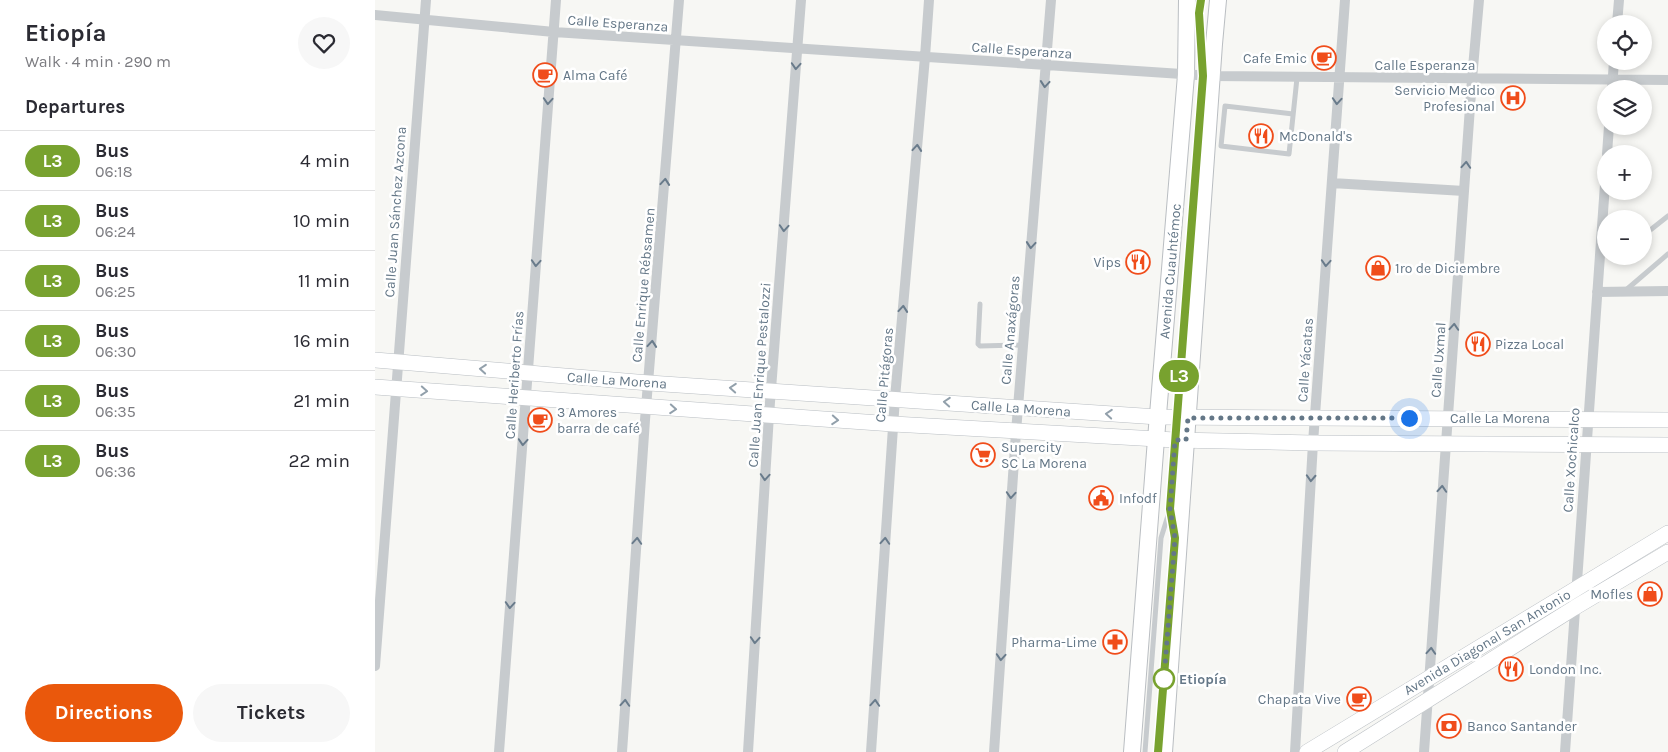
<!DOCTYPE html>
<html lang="en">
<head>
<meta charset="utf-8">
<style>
  :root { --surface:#fff; --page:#f7f7f7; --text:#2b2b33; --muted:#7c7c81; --line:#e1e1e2; --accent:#ea580c }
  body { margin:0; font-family:Karla,sans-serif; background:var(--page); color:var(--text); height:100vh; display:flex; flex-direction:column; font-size:19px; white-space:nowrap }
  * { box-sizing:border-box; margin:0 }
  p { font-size:16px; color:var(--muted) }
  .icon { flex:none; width:28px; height:28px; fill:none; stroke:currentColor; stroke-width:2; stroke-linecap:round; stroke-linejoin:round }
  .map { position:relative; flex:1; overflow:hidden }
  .sheet { display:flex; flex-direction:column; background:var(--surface); width:375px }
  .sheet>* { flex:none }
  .badge { padding:0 10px; border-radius:16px; font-size:18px; line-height:32px }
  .controls { position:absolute; left:1222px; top:15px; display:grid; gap:10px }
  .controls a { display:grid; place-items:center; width:55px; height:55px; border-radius:50%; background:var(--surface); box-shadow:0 2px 8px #0003; font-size:25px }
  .you { position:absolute; width:25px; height:25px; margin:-12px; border:4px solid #fff; border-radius:50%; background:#1a73e8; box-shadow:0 0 0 8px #1a73e833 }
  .map>.badge { position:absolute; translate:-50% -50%; box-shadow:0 0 0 2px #fff }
  h2 { padding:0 25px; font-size:19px; line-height:45px }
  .round { display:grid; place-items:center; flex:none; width:52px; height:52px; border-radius:26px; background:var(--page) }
  .summary { display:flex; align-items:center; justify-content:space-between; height:85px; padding:0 25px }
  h1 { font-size:24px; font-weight:700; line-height:38px }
  .action { display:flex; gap:10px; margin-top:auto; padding:10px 25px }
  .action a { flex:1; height:58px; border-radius:30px; background:var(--accent); color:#fff; font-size:20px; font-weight:700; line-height:58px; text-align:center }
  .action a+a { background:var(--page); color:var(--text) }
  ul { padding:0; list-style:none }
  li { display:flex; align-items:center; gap:15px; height:60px; padding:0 25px; border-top:1px solid var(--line) }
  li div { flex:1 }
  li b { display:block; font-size:19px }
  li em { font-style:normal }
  li .badge { min-width:55px; font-weight:700; text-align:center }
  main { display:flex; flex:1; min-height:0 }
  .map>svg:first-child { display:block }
</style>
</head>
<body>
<main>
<section class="sheet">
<div class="summary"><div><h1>Etiopía</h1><p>Walk · 4 min · 290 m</p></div><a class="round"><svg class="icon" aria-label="heart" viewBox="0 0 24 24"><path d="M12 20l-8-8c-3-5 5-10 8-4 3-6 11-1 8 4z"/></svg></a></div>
<h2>Departures</h2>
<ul>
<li><span class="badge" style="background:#78a22f;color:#fff">L3</span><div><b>Bus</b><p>06:18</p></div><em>4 min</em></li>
<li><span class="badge" style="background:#78a22f;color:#fff">L3</span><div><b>Bus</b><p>06:24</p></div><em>10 min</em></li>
<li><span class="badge" style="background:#78a22f;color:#fff">L3</span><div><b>Bus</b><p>06:25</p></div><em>11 min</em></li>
<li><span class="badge" style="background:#78a22f;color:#fff">L3</span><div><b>Bus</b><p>06:30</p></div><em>16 min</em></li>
<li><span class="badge" style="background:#78a22f;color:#fff">L3</span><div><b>Bus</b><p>06:35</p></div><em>21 min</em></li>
<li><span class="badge" style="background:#78a22f;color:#fff">L3</span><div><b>Bus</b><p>06:36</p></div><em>22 min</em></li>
</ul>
<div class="action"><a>Directions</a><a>Tickets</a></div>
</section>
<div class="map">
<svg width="1293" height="752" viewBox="0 0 1293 752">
  <rect width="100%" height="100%" fill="#f7f7f4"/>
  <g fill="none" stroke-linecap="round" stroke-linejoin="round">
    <g stroke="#b9bec3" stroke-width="16">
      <path id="secondary" d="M0,360L274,383L783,417L1293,420
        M0,387L518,424L800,440L938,443L1293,445
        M932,752L1293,533
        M970,752L1199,608L1293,552"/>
    </g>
    <g stroke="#babec2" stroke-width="18">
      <path id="primary" d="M757,752L781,439L811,75L812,0
        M789,752L839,44L843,0"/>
    </g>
    <path stroke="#c7cbce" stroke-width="5" d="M826,0L825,13L827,64
      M918,114L850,106L846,146L914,154L922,78
      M1269,235L1293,216
      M1251,290L1293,254
      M605,304L603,344L605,346L648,345
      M770,752L786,538L795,509L830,60"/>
    <path stroke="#c7cbce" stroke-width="10" d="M0,15L179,32L837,76L1293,80
      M1242,24L1244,0
      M1237,89L1239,61
      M1232,154L1234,126
      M957,183L1089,191
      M1222,292L1293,291
      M0,666L51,0
      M124,752L181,0
      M247,752L270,420L304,0
      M373,752L394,415L426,0
      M496,752L520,398L550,57L554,0
      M619,752L641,432L676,0
      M920,752L938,443L970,0
      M1049,752L1097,79L1104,0
      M1190,752L1231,170"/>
    <use href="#secondary" stroke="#fff" stroke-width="15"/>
    <use href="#primary" stroke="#fff" stroke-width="16"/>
  </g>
  <defs><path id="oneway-chevron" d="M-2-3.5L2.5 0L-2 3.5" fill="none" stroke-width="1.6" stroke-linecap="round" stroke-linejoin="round" transform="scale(1.25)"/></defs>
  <g stroke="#697b8b">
    <use href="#oneway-chevron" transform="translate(421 66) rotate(94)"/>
    <use href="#oneway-chevron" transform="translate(670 84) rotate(95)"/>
    <use href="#oneway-chevron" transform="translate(173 101) rotate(94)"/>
    <use href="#oneway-chevron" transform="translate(962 101) rotate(94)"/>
    <use href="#oneway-chevron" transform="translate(542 148) rotate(-85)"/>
    <use href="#oneway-chevron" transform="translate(1091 165) rotate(-86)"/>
    <use href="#oneway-chevron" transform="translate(290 182) rotate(-85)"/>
    <use href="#oneway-chevron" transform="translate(409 228) rotate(94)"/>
    <use href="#oneway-chevron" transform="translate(656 245) rotate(95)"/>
    <use href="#oneway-chevron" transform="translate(161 263) rotate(94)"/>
    <use href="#oneway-chevron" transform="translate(951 263) rotate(94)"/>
    <use href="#oneway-chevron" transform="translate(528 309) rotate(-85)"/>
    <use href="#oneway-chevron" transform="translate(1079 327) rotate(-86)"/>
    <use href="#oneway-chevron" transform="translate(277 344) rotate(-85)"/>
    <use href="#oneway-chevron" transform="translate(148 442) rotate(94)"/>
    <use href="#oneway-chevron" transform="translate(390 477) rotate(94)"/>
    <use href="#oneway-chevron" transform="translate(936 478) rotate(93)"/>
    <use href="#oneway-chevron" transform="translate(1067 489) rotate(-86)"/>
    <use href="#oneway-chevron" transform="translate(636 495) rotate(94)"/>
    <use href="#oneway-chevron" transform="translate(262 541) rotate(-86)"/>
    <use href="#oneway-chevron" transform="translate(510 541) rotate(-86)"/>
    <use href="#oneway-chevron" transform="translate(135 605) rotate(94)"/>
    <use href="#oneway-chevron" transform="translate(380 640) rotate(94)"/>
    <use href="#oneway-chevron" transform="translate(1056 651) rotate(-86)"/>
    <use href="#oneway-chevron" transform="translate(626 657) rotate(94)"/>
    <use href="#oneway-chevron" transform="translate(250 703) rotate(-86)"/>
    <use href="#oneway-chevron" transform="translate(500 703) rotate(-86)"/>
  </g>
  <g stroke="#92a0ab">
    <use href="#oneway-chevron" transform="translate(108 369) rotate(-175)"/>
    <use href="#oneway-chevron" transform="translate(358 388) rotate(-176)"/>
    <use href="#oneway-chevron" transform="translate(49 391) rotate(4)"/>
    <use href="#oneway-chevron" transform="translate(572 402) rotate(-176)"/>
    <use href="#oneway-chevron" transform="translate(298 409) rotate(4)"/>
    <use href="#oneway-chevron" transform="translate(734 414) rotate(-176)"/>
    <use href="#oneway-chevron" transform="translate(460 420) rotate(4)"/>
  </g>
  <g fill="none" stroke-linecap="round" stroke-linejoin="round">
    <g stroke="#fff" stroke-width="11">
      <path id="line" d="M783,752L800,538L795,509L828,76L824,13L826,0"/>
    </g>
    <use href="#line" stroke="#78a22f" stroke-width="8"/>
    <path stroke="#647787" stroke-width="5" stroke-dasharray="0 9" d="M789,679L800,538L795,509L800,440H811L813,418H1034"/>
  </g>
  <defs>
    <g id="cafe-ring" transform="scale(1.25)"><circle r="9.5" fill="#fff" stroke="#f04d1b" stroke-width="1.5"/><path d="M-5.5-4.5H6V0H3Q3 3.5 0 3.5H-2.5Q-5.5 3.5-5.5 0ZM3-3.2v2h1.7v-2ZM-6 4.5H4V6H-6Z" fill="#f04d1b"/></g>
    <g id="hospital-ring" transform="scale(1.25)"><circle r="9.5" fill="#fff" stroke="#f04d1b" stroke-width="1.5"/><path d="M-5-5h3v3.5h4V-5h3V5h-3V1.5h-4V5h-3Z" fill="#f04d1b"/></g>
    <g id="restaurant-ring" transform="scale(1.25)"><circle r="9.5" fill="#fff" stroke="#f04d1b" stroke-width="1.5"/><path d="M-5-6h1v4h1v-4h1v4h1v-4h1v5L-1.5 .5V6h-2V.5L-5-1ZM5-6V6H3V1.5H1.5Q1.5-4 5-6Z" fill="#f04d1b"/></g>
    <g id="shop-ring" transform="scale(1.25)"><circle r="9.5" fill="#fff" stroke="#f04d1b" stroke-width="1.5"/><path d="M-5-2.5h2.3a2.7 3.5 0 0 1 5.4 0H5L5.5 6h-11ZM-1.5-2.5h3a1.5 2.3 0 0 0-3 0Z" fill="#f04d1b"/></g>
    <g id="supermarket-ring" transform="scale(1.25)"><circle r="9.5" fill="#fff" stroke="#f04d1b" stroke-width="1.5"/><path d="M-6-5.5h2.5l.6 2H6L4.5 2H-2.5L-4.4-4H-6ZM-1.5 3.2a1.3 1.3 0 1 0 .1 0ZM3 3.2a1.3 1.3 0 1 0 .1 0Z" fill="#f04d1b"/></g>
    <g id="civic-ring" transform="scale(1.25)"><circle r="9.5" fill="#fff" stroke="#f04d1b" stroke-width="1.5"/><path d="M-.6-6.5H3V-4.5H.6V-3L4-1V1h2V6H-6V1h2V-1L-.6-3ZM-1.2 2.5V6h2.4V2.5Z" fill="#f04d1b"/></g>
    <g id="pharmacy-ring" transform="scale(1.25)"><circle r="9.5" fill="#fff" stroke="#f04d1b" stroke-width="1.5"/><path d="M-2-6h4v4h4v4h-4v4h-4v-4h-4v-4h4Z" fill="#f04d1b"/></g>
    <g id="bank-ring" transform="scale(1.25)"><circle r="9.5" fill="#fff" stroke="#f04d1b" stroke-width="1.5"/><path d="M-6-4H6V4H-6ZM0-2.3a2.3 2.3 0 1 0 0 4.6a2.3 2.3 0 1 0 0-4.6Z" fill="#f04d1b"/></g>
  </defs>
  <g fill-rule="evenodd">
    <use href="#cafe-ring" x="949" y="58"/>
    <use href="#cafe-ring" x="170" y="75"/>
    <use href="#hospital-ring" x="1138" y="98"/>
    <use href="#restaurant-ring" x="886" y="136"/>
    <use href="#restaurant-ring" x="763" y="262"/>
    <use href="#shop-ring" x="1003" y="268"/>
    <use href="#restaurant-ring" x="1103" y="344"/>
    <use href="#cafe-ring" x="165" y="420"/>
    <use href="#supermarket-ring" x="608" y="455"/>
    <use href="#civic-ring" x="726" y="498"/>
    <use href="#shop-ring" x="1275" y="594"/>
    <use href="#pharmacy-ring" x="740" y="642"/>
    <use href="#restaurant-ring" x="1136" y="669"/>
    <use href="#cafe-ring" x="984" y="699"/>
    <use href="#bank-ring" x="1074" y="726"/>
  </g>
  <circle fill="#fff" stroke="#78a22f" stroke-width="2.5" cx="789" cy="679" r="10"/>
  <g text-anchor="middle" stroke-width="5" stroke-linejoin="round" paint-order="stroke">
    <g font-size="14" fill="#647787" stroke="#fff">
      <text transform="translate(243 23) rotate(4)" y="5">Calle Esperanza</text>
      <text transform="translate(647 50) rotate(4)" y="5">Calle Esperanza</text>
      <text x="1050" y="70">Calle Esperanza</text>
      <text transform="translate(20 212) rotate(-86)" y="5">Calle Juan Sánchez Azcona</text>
      <text transform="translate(795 271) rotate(-85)" y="5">Avenida Cuauhtémoc</text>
      <text transform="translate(268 285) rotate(-85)" y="5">Calle Enrique Rébsamen</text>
      <text transform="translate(635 330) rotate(-85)" y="5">Calle Anaxágoras</text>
      <text transform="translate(930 360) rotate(-86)" y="5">Calle Yácatas</text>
      <text transform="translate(1063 360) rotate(-86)" y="5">Calle Uxmal</text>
      <text transform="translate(139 375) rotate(-86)" y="5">Calle Heriberto Frías</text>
      <text transform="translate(384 375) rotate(-86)" y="5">Calle Juan Enrique Pestalozzi</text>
      <text transform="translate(509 375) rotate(-85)" y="5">Calle Pitágoras</text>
      <text transform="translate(242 380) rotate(4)" y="5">Calle La Morena</text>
      <text transform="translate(646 408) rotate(4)" y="5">Calle La Morena</text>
      <text x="1125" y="423">Calle La Morena</text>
      <text transform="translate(1196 460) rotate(-86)" y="5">Calle Xochicalco</text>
      <text transform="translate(1112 642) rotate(-31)" y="5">Avenida Diagonal San Antonio</text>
    </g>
    <g font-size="14" fill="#647787" stroke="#fff" text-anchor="start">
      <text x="932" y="63" text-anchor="end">Cafe Emic</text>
      <text x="188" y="80">Alma Café</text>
      <text x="1120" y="95" text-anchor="end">Servicio Medico<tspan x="1120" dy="16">Profesional</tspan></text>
      <text x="904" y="141">McDonald's</text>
      <text x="746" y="267" text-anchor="end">Vips</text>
      <text x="1020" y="273">1ro de Diciembre</text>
      <text x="1120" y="349">Pizza Local</text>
      <text x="182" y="417">3 Amores<tspan x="182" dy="16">barra de café</tspan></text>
      <text x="626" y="452">Supercity<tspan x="626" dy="16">SC La Morena</tspan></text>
      <text x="744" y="503">Infodf</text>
      <text x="1258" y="599" text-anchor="end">Mofles</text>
      <text x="722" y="647" text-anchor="end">Pharma-Lime</text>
      <text x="1154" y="674">London Inc.</text>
      <text x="966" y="704" text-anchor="end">Chapata Vive</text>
      <text x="1092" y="731">Banco Santander</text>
    </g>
    <g font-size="14" font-weight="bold" fill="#647787" stroke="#fff" text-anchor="start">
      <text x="804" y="684">Etiopía</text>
    </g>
  </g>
</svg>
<div class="controls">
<a><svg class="icon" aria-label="locate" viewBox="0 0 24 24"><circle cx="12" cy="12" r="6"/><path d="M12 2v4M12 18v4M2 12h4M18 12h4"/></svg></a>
<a><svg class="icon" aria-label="layers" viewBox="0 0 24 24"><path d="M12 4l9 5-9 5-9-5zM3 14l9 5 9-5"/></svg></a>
<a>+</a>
<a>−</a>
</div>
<div class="you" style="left:1034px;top:418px"></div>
<b class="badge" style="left:804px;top:376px;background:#78a22f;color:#fff">L3</b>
</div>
</main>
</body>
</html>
